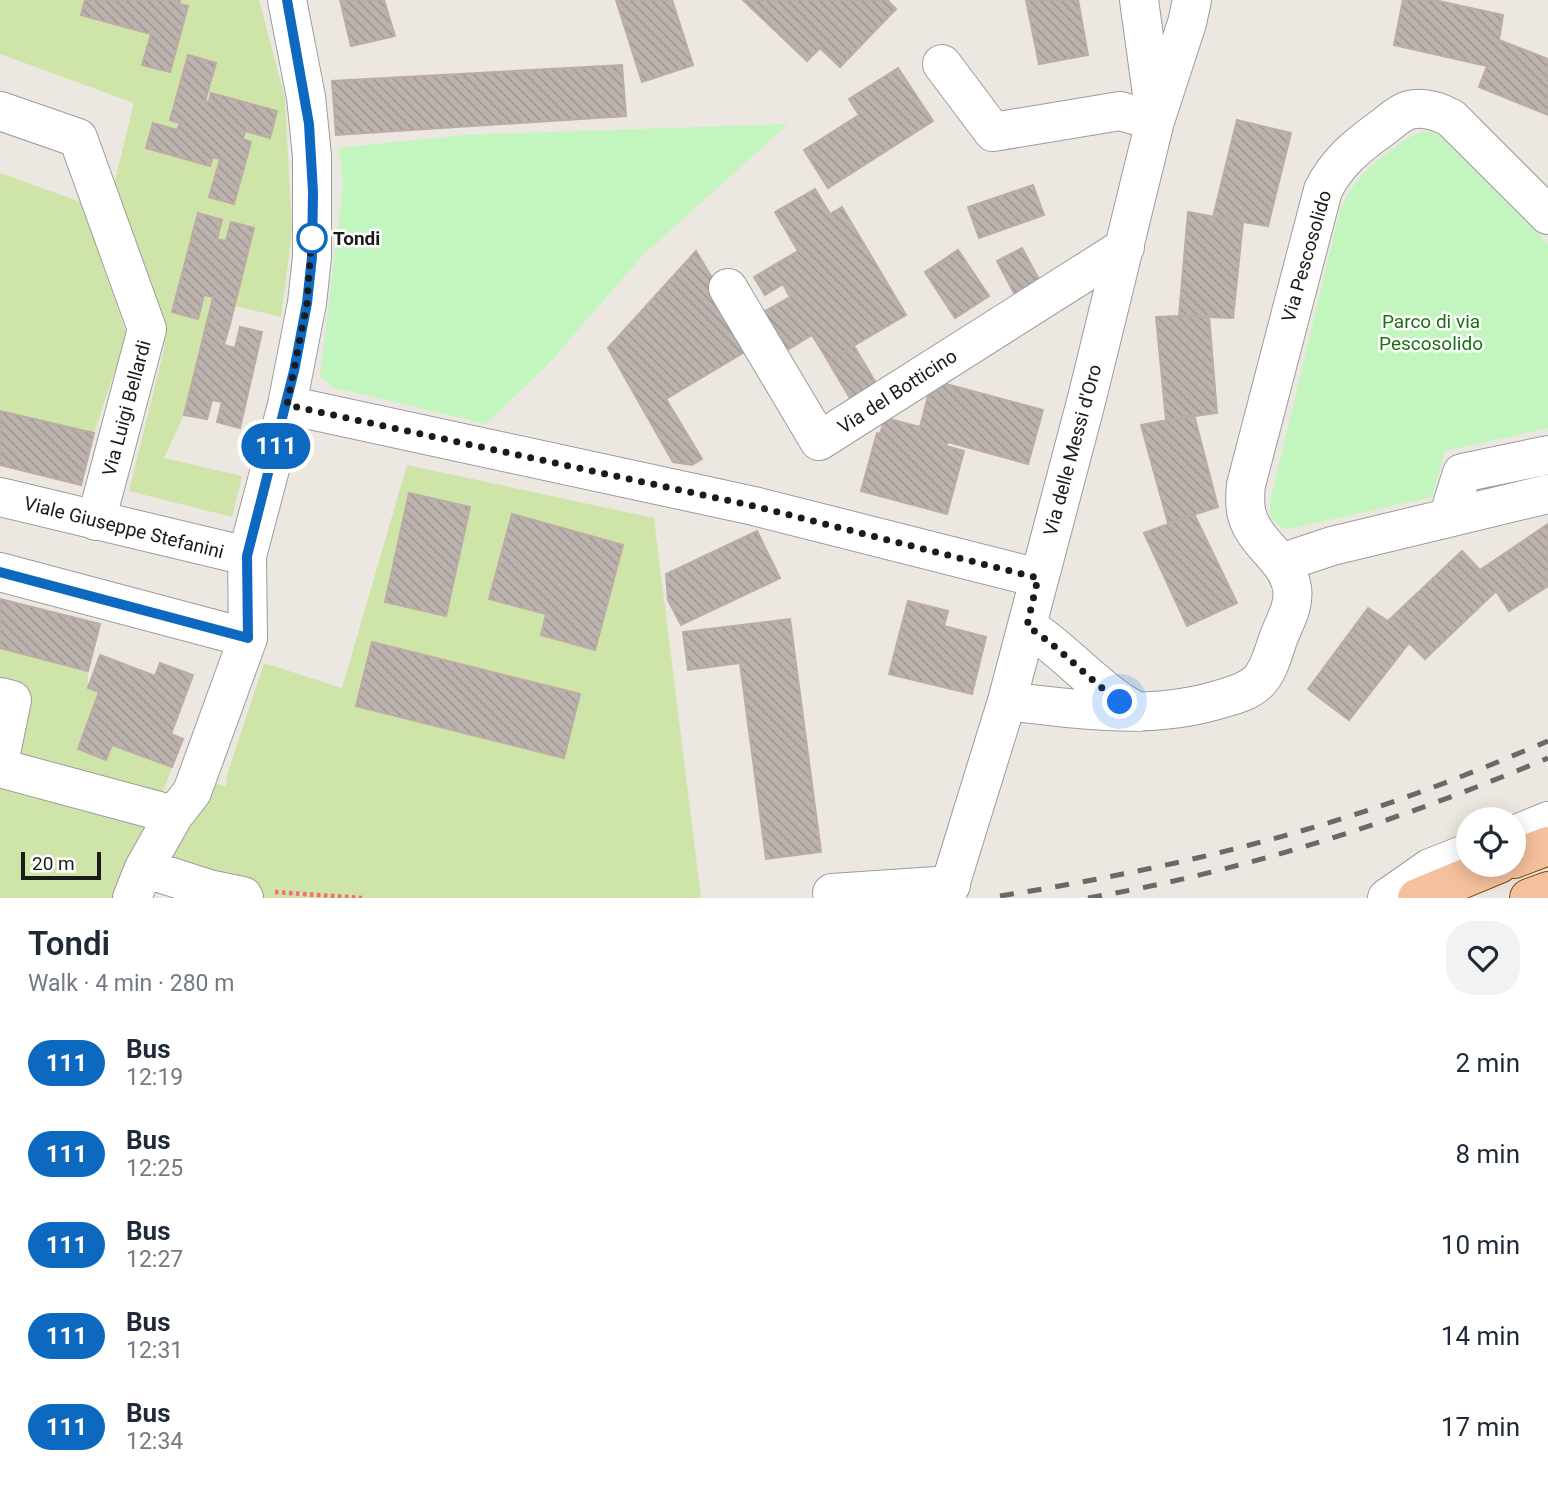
<!DOCTYPE html>
<html lang="en">
<head>
<meta charset="utf-8">
<style>
  :root { --surface:#fff; --page:#f2f2f3; --text:#1f2937; --muted:#747a83 }
  body { margin:0; font-family:Roboto,sans-serif; background:var(--page); color:var(--text); height:100vh; display:flex; flex-direction:column; font-size:26px; white-space:nowrap }
  * { box-sizing:border-box; margin:0 }
  p { font-size:23px; color:var(--muted) }
  .icon { flex:none; width:38px; height:38px; fill:none; stroke:currentColor; stroke-width:2; stroke-linecap:round; stroke-linejoin:round }
  .map { position:relative; height:898px; overflow:hidden }
  .details { display:flex; flex-direction:column; background:var(--surface); flex:1 }
  .details>* { flex:none }
  .badge { padding:0 14px; border-radius:23px; font-size:24px; line-height:46px }
  .fabs { position:absolute; left:1456px; top:807px; display:grid; gap:14px }
  .fabs a { display:grid; place-items:center; width:70px; height:70px; border-radius:50%; background:var(--surface); box-shadow:0 4px 18px #0003; font-size:35px }
  .scale { position:absolute; left:21px; bottom:18px; width:80px; box-sizing:border-box; padding-left:7px; border:4px solid #1b1b1b; border-top:0; font-size:19px; line-height:24px; white-space:nowrap; color:#1b1b1b; -webkit-text-stroke:5px #fff; paint-order:stroke }
  .you { position:absolute; width:35px; height:35px; margin:-18px; border:5px solid #fff; border-radius:50%; background:#1a73e8; box-shadow:0 0 0 10px #1a73e833 }
  .map>.badge { position:absolute; translate:-50% -50%; box-shadow:0 0 0 4px #fff }
  .round { display:grid; place-items:center; flex:none; width:74px; height:74px; border-radius:28px; background:var(--page) }
  .head { display:flex; align-items:center; justify-content:space-between; height:119px; padding:0 28px }
  h1 { font-size:33px; font-weight:600; line-height:52px }
  ul { padding:0; list-style:none }
  li { display:flex; align-items:center; gap:21px; height:91px; padding:0 28px }
  li div { flex:1 }
  li b { display:block; font-size:26px }
  li em { font-style:normal }
  li .badge { min-width:77px; font-weight:700; text-align:center }
  .map>svg:first-child { display:block }
</style>
</head>
<body>
<div class="map">
<svg width="1548" height="898" viewBox="0 0 1548 898">
  <defs>
    <pattern id="building-back-hatch" width="6" height="6" patternUnits="userSpaceOnUse" patternTransform="scale(1.75)"><rect width="6" height="6" fill="#bcb2ae"/><path d="M-1 5l2 2M0 0l6 6M5-1l2 2" fill="none" stroke="#a19895"/></pattern>
  </defs>
  <rect width="100%" height="100%" fill="#ece7e1"/>
  <path fill="#c3f5bf" d="M788,124L642,256L550,362L486,424L332,387L320,376L343,186L339,148L463,135Z
    M1426,131L1439,134L1548,244V428L1445,451L1432,497L1288,529L1281,527L1271,519L1270,502L1340,210C1352,181 1371,164 1396,147C1405,140 1414,133 1426,131Z"/>
  <path fill="#cfe4a9" fill-rule="evenodd" d="M0,0H259L285,98L292,231L281,317L235,306L254,228L231,222L226,241L217,239L222,220L198,214L204,295L213,297L184,415L164,458L242,476L232,517L129,491L165,345L114,184L134,103L0,54Z
    M0,173L81,202L127,335L94,433L0,411Z
    M407,465L654,518L701,898H262L250,887L169,855L216,784L226,786L227,775L264,663L342,688ZM409,493L470,507L446,615L385,602ZM513,514L623,545L595,649L541,635L546,614L489,598ZM372,642L580,694L564,758L356,706Z
    M0,648L88,671V687L99,692L78,750L106,760L112,745L172,767L125,898H0Z"/>
  <path fill="url(#building-back-hatch)" stroke="#bdaba5" stroke-width="2" d="M85,0H180L179,4L188,6L170,72L142,65L151,34L81,15Z
    M340,0H384L395,36L351,46Z
    M616,0H672L693,65L642,82Z
    M743,0H887L896,9L840,67L820,48L807,61Z
    M1026,0H1078L1088,55L1039,64Z
    M1403,0H1434L1503,15L1499,40L1548,59V115L1479,87L1487,66L1394,45Z
    M188,55L216,63L205,101L209,102L211,93L277,111L270,138L245,131L243,139L251,142L234,204L209,197L220,159L213,157L210,166L146,148L153,123L177,130L180,123L170,120Z
    M622,65L626,116L336,135L332,81Z
    M898,68L933,121L828,188L804,150L859,115L849,99Z
    M1237,120L1291,133L1268,226L1213,217Z
    M1033,185L1044,215L979,238L968,207Z
    M815,189L830,214L842,207L906,315L828,361L812,335L784,352L762,313L790,297L783,284L765,295L754,277L798,251L775,212Z
    M1188,212L1243,222L1233,318L1179,316Z
    M198,213L222,220L217,239L226,241L231,222L254,228L230,324L208,318L213,297L204,295L198,319L172,312Z
    M1022,248L1041,283L1016,297L997,261Z
    M958,250L989,296L955,318L925,272Z
    M696,251L753,347L666,399L702,459L692,465L673,462L608,348Z
    M1179,316H1209L1217,413L1166,420L1156,317Z
    M208,318L230,324L224,345L235,348L240,327L262,332L240,428L217,422L222,402L212,400L207,419L184,415Z
    M854,346L880,390L854,405L828,361Z
    M946,384L1043,410L1028,464L948,442L946,446L964,451L947,514L861,491L877,433L880,434L885,418L920,427L928,396Z
    M0,411L94,433L81,485L0,465Z
    M1194,415L1218,507L1168,523L1141,425Z
    M409,493L470,507L446,616L385,602Z
    M512,514L623,545L595,650L541,635L546,614L489,599Z
    M1194,514L1237,603L1187,626L1144,533Z
    M1548,524V586L1509,611L1496,591L1425,659L1409,643L1349,720L1308,689L1368,608L1388,621L1462,551L1480,570Z
    M757,531L780,578L681,625L668,600L666,574Z
    M0,599L100,624L88,671L0,648Z
    M908,601L948,611L944,626L986,637L972,694L889,674Z
    M790,619L821,852L766,859L740,663L688,670L683,632Z
    M372,642L580,694L564,758L356,706Z
    M100,655L155,676L160,663L193,675L171,734L183,739L172,767L112,745L106,760L78,749L99,692L88,688Z"/>
  <g fill="none" stroke-linecap="round" stroke-linejoin="round">
    <g stroke="#9c9c9c" stroke-width="40">
      <path id="minor" d="M1139,0L1154,109
        M942,64L993,132L1120,111L1155,121
        M0,111L78,138L147,329L96,521
        M728,288L819,441L1125,247
        M287,405L754,506L1038,578
        M0,497L247,556
        M1448,518L1462,473L1548,455
        M1281,563L1332,546L1548,494
        M0,572L248,638
        M1027,626C1067,652 1096,690 1138,712
        M0,697L12,700L0,758
        M1007,701C1079,710 1153,721 1224,698C1235,695 1249,691 1258,682C1269,671 1273,654 1278,639C1284,623 1295,606 1292,588C1287,557 1252,543 1246,511C1245,503 1245,493 1246,485L1323,190C1337,162 1357,146 1382,128C1390,122 1399,113 1409,110C1424,106 1438,111 1451,118L1548,215
        M0,768L174,815
        M1514,835L1548,821
        M144,868L209,889L243,896L244,898
        M832,893L951,885
        M132,898L144,868L174,815L192,792L248,638L247,556L287,405L307,303L312,257V156L306,97L287,0
        M946,898L1007,701L1087,398L1155,121L1187,23L1192,0
        M1387,898L1430,868L1468,853"/>
    </g>
    <g stroke="#894b09" stroke-width="40">
      <path id="major" d="M1514,859L1548,846
        M1417,898L1499,864
        M1529,898L1548,891"/>
    </g>
    <path stroke="#f06e75" stroke-width="4.5" stroke-dasharray="3.5 3.5" stroke-linecap="butt" d="M275,892L362,898"/>
    <use href="#minor" stroke="#fff" stroke-width="38"/>
    <use href="#major" stroke="#f5c19d" stroke-width="38"/>
    <path stroke="#696969" stroke-width="5" stroke-dasharray="14 14" stroke-linecap="butt" d="M1000,896C1107,879 1214,857 1318,826C1396,803 1473,773 1548,741
      M1088,898C1246,871 1401,820 1548,758"/>
  </g>
  <g fill="none" stroke-linecap="round" stroke-linejoin="round">
    <g stroke="#fff" stroke-width="16">
      <path id="line" d="M0,572L248,638L247,556L294,371L307,303L312,257L313,192L309,124L287,0"/>
    </g>
    <use href="#line" stroke="#0c69bf" stroke-width="10"/>
    <path stroke="#1b1b1b" stroke-width="7" stroke-dasharray="0 12.6" d="M312,238V233L307,303L287,405L754,506L1038,578L1027,626C1061,648 1087,678 1120,702"/>
  </g>
  <circle fill="#fff" stroke="#0c69bf" stroke-width="3.5" cx="312" cy="238" r="14"/>
  <g text-anchor="middle" stroke-width="5" stroke-linejoin="round" paint-order="stroke">
    <g font-size="19" font-weight="bold" fill="#1b1b1b" stroke="#fff" text-anchor="start">
      <text x="333" y="245">Tondi</text>
    </g>
    <g font-size="19" fill="#1b1b1b" stroke="#fff">
      <text transform="translate(1306 256) rotate(-74)" y="7">Via Pescosolido</text>
      <text transform="translate(897 391) rotate(-33)" y="7">Via del Botticino</text>
      <text transform="translate(126 408) rotate(-75)" y="7">Via Luigi Bellardi</text>
      <text transform="translate(1072 450) rotate(-75)" y="7">Via delle Messi d'Oro</text>
      <text transform="translate(124 527) rotate(14)" y="7">Viale Giuseppe Stefanini</text>
    </g>
    <g font-size="19" fill="#197012" stroke="#fff">
      <text x="1431" y="328">Parco di via<tspan x="1431" dy="22">Pescosolido</tspan></text>
    </g>
  </g>
</svg>
<div class="fabs">
<a><svg class="icon" aria-label="locate" viewBox="0 0 24 24"><circle cx="12" cy="12" r="6"/><path d="M12 2v4M12 18v4M2 12h4M18 12h4"/></svg></a>
</div>
<div class="scale">20 m</div>
<div class="you" style="left:1120px;top:702px"></div>
<b class="badge" style="left:276px;top:446px;background:#0c69bf;color:#fff">111</b>
</div>
<section class="details">
<div class="head"><div><h1>Tondi</h1><p>Walk · 4 min · 280 m</p></div><a class="round"><svg class="icon" aria-label="heart" viewBox="0 0 24 24"><path d="M12 20l-8-8c-3-5 5-10 8-4 3-6 11-1 8 4z"/></svg></a></div>
<ul>
<li><span class="badge" style="background:#0c69bf;color:#fff">111</span><div><b>Bus</b><p>12:19</p></div><em>2 min</em></li>
<li><span class="badge" style="background:#0c69bf;color:#fff">111</span><div><b>Bus</b><p>12:25</p></div><em>8 min</em></li>
<li><span class="badge" style="background:#0c69bf;color:#fff">111</span><div><b>Bus</b><p>12:27</p></div><em>10 min</em></li>
<li><span class="badge" style="background:#0c69bf;color:#fff">111</span><div><b>Bus</b><p>12:31</p></div><em>14 min</em></li>
<li><span class="badge" style="background:#0c69bf;color:#fff">111</span><div><b>Bus</b><p>12:34</p></div><em>17 min</em></li>
</ul>
</section>
</body>
</html>
